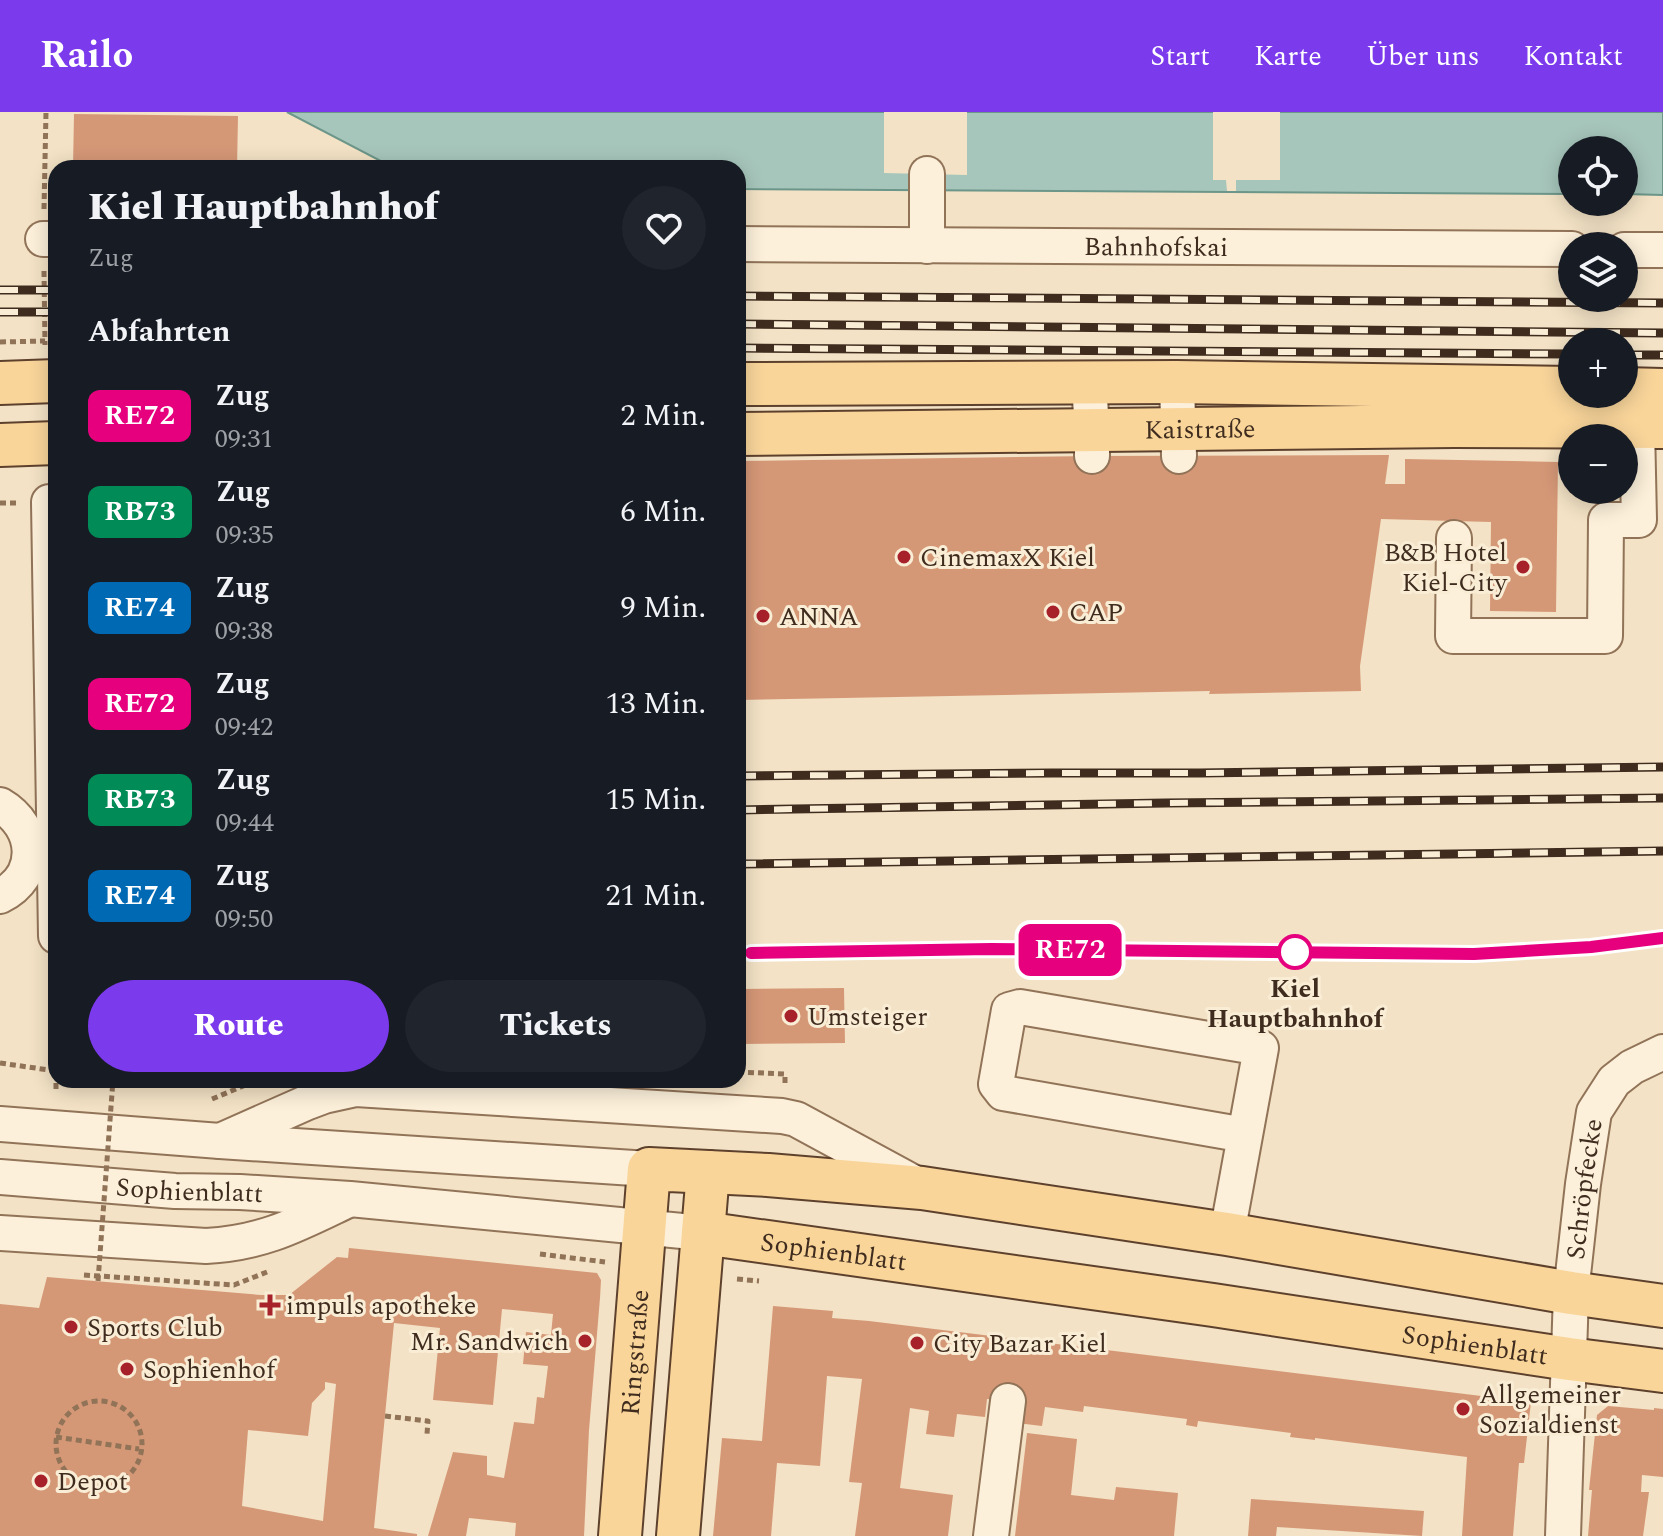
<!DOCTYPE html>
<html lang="de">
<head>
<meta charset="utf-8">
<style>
  :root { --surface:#171b24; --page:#20242c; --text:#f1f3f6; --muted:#9ea1a6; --accent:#7c3aed }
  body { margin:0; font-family:Spectral,serif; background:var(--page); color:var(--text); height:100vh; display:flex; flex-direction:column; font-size:30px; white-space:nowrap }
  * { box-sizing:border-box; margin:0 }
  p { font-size:26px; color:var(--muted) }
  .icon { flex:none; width:44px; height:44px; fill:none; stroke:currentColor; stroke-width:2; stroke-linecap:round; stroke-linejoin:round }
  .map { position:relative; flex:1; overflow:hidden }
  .panel { position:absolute; left:48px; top:48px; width:698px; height:928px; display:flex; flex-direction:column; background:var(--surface); border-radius:24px; box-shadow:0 4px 20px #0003 }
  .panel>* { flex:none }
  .badge { padding:0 16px; border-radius:12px; font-size:28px; line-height:52px }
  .controls { position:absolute; left:1558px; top:24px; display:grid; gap:16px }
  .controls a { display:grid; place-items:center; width:80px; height:80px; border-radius:50%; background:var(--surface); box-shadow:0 4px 20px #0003; font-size:40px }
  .map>.badge { position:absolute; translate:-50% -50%; box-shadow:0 0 0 4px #fff }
  h2 { padding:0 40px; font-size:30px; line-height:72px }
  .round { display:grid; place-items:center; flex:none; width:84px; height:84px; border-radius:42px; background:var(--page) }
  .headline { display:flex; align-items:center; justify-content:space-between; height:136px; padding:0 40px }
  h1 { font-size:38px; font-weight:800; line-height:60px }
  .cta { display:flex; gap:16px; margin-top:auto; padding:16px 40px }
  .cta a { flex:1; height:92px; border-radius:48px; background:var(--accent); color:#fff; font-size:32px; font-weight:800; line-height:92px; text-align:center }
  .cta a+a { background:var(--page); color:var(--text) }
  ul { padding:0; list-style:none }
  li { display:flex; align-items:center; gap:24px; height:96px; padding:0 40px }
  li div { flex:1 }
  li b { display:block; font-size:30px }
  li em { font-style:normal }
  li .badge { min-width:88px; font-weight:700; text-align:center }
  header { display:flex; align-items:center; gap:48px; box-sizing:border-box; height:112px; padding:0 40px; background:var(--accent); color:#fff }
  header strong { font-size:38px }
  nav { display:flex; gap:44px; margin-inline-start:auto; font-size:28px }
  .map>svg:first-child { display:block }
</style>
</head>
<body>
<header>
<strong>Railo</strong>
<nav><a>Start</a><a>Karte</a><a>Über uns</a><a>Kontakt</a></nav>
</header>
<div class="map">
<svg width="1663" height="1424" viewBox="0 0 1663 1424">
  <rect width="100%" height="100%" fill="#f3e2c5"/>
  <path fill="#a7c6bb" stroke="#6c9689" stroke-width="2" d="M287,0H1663V83L1624,82V38H1572V82L738,77V56H394Z"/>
  <path fill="#f3e2c5" d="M884,0H967V63L884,61Z
    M1213,0H1280V68H1236V79H1227L1226,68H1213Z"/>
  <path fill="#d59877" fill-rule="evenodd" d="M74,2L238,4L237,56H73Z
    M1389,343L1385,372H1405V347L1558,350L1556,500L1490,499L1491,410L1381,407L1360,554L1361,579L1209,582L1210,579L738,588V349L1092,344Z
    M844,876L845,931L738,932V877Z
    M349,1136L597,1161L601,1168L600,1186L589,1318L584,1424H515L516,1411L469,1406L466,1424H428L453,1340L487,1344V1363L504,1366L514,1310L534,1312L537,1285L544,1286L548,1254L523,1252L526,1220L551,1223L553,1202L502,1197L493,1293L433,1288L440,1216L394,1211L374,1416L417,1422V1424H0V1192L39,1196L47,1165L261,1183H289L337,1145L348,1146ZM325,1270L336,1272L323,1409L242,1394L248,1318L308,1324L312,1291L325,1277Z
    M773,1194L833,1199L832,1206L869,1209L1531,1290L1524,1351H1519L1513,1424H1462L1467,1345L1315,1326V1328L1290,1325L1291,1321L1198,1309L1197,1315L1186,1313L1187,1307L1084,1294L1083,1300L1045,1295L1042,1314L1017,1311L1019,1290L987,1287L985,1305L957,1302L954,1325L926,1322L929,1299L910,1296L900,1376L953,1383L948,1424H855L862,1371L849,1370L862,1267L827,1264L820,1354L777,1351L771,1424H713L722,1326L762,1329Z
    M1608,1294L1654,1298V1296L1663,1297V1365L1642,1363L1641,1380H1649L1643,1424H1588L1592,1378H1589L1597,1303Z
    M1027,1321L1077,1327L1071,1383L1114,1388L1116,1375L1178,1381L1174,1424H1015Z
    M1251,1387L1424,1399L1422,1424L1277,1415L1276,1424H1248Z"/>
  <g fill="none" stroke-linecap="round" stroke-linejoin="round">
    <g stroke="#917358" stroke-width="38">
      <g id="minor">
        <path d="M43,127H56"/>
        <path id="s1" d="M738,132L1572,137"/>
        <path d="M927,134V62"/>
        <path d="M1624,138H1663"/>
        <path d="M1177,270L1179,344"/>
        <path d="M1089,271L1092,318V344"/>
        <path d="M49,390L56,824"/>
        <path d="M1454,426L1453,524H1605L1606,408H1639L1637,315"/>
        <path d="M0,693C38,715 41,764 0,784"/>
        <path d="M0,1012L220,1029L649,1057"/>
        <path d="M220,1029L308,990L324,984L356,977L782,1004L796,1007L916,1072"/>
        <path id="s2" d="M0,1065L175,1079L240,1080L350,1087L703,1121"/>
        <path d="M0,1121L206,1134C263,1131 296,1113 346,1089"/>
        <path d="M1227,1122L1261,936L1020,895L1009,898L996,972L1003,981L1245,1023"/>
        <path d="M991,1424L1008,1289"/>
        <path id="s3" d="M1563,1424L1571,1181L1583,1072L1594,1000L1614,969L1632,955L1663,940"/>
      </g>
    </g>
    <g stroke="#5e412d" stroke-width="46">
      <g id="major">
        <path d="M0,271L56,269"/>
        <path d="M738,272L1177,270L1572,276"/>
        <path d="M1624,277L1663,278"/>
        <path id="s4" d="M738,322L1454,314L1663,315"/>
        <path d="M0,333L56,331"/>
        <path id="s5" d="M703,1121L1213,1193L1569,1247L1663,1259"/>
        <path id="s6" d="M620,1424L649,1057L768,1063L922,1076L1227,1122L1571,1181L1663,1194"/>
        <path d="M678,1424L708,1060"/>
      </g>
    </g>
    <path stroke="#917358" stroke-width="5" stroke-dasharray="6 4" stroke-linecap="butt" d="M44,97L46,0
      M44,159L45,233
      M0,230L45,229
      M0,391H19
      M0,951L56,959
      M738,960L785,962V974
      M168,968L248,972L258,968
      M56,977V968
      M212,987L248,972L247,968
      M540,1142L605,1150
      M84,1163L234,1173L267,1160
      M737,1167L759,1169
      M56 1332a43 43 0 1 1 86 0a43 43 0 1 1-86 0Z
      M385,1304L428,1309L427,1322
      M56,1325L139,1337"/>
    <use href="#minor" stroke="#fcf0da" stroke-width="34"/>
    <use href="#major" stroke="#f9d59a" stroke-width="42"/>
    <g stroke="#3f2c1e" stroke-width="9">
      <path id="rail" d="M0,178H56
        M738,184L1663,191
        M0,200H56
        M738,212L1663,221
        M738,236L1572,242
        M1624,243H1663
        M738,664L1053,661H1200L1663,655
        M738,698L1166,691L1663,686
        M738,752L1663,739
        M738,841L991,837L1474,842L1591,835L1663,826"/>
    </g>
    <use href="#rail" stroke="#f9edd6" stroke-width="6" stroke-dasharray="18" stroke-linecap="butt"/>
    <path stroke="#917358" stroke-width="5" stroke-dasharray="6 4" stroke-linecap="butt" d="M98,1169L113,968"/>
  </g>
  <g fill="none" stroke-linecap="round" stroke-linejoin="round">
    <g stroke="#fff" stroke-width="18">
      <path id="line" d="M751,841L991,837L1474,842L1591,835L1663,826"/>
    </g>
    <use href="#line" stroke="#e6007e" stroke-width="12"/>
  </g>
  <g fill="#a7212b" stroke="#f9edd6" stroke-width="3">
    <circle cx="904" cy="445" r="8"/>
    <circle cx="1523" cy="455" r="8"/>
    <circle cx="1053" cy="500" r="8"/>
    <circle cx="763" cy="504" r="8"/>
    <circle cx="791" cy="904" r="8"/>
    <path d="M266 1181h8v8h8v8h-8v8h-8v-8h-8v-8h8z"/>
    <circle cx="71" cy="1215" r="8"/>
    <circle cx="585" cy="1229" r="8"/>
    <circle cx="917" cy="1231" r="8"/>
    <circle cx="127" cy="1257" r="8"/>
    <circle cx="1463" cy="1297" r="8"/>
    <circle cx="41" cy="1369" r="8"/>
  </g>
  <circle fill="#fff" stroke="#e6007e" stroke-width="4" cx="1295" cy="840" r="16"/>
  <g text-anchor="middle" stroke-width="6" stroke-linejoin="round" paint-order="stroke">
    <g font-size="26" fill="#3f2c1e" stroke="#f9edd6">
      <text dy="9" stroke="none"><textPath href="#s1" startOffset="418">Bahnhofskai</textPath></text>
      <text dy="9" stroke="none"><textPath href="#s4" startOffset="462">Kaistraße</textPath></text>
      <text dy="9" stroke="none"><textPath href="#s3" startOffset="348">Schröpfecke</textPath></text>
      <text dy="9" stroke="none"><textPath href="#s2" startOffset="190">Sophienblatt</textPath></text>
      <text dy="9" stroke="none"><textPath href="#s5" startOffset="132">Sophienblatt</textPath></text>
      <text dy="9" stroke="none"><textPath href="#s5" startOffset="780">Sophienblatt</textPath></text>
      <text dy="9" stroke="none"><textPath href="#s6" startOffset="184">Ringstraße</textPath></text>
    </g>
    <g font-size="26" fill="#3f2c1e" stroke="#f9edd6" text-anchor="start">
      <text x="1507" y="449" text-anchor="end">B&amp;B Hotel<tspan x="1507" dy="30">Kiel-City</tspan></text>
      <text x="920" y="454">CinemaxX Kiel</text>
      <text x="1069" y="509">CAP</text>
      <text x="779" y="513">ANNA</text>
      <text x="807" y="913">Umsteiger</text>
      <text x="286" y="1202">impuls apotheke</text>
      <text x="87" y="1224">Sports Club</text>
      <text x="569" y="1238" text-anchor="end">Mr. Sandwich</text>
      <text x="933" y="1240">City Bazar Kiel</text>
      <text x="143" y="1266">Sophienhof</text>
      <text x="1479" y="1291">Allgemeiner<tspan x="1479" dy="30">Sozialdienst</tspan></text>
      <text x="57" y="1378">Depot</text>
    </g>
    <g font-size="26" font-weight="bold" fill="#3f2c1e" stroke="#f9edd6">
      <text x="1295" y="885">Kiel<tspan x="1295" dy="30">Hauptbahnhof</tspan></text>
    </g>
  </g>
</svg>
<div class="controls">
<a><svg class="icon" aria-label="locate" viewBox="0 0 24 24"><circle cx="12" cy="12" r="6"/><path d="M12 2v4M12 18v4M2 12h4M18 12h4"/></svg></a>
<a><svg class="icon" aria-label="layers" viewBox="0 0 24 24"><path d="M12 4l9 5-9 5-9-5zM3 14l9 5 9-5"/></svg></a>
<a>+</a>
<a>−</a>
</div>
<b class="badge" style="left:1070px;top:838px;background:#e6007e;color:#fff">RE72</b>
<section class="panel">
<div class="headline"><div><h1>Kiel Hauptbahnhof</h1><p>Zug</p></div><a class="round"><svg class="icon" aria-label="heart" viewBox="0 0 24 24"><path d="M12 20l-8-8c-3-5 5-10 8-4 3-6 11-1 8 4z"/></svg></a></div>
<h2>Abfahrten</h2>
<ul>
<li><span class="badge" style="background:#e6007e;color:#fff">RE72</span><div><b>Zug</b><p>09:31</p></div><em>2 Min.</em></li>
<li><span class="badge" style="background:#008b57;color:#fff">RB73</span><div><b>Zug</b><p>09:35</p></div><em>6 Min.</em></li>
<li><span class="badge" style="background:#0069b4;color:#fff">RE74</span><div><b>Zug</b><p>09:38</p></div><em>9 Min.</em></li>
<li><span class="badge" style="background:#e6007e;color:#fff">RE72</span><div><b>Zug</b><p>09:42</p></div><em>13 Min.</em></li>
<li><span class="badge" style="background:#008b57;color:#fff">RB73</span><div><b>Zug</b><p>09:44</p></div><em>15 Min.</em></li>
<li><span class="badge" style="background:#0069b4;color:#fff">RE74</span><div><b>Zug</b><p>09:50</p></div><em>21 Min.</em></li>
</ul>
<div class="cta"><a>Route</a><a>Tickets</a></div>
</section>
</div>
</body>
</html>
